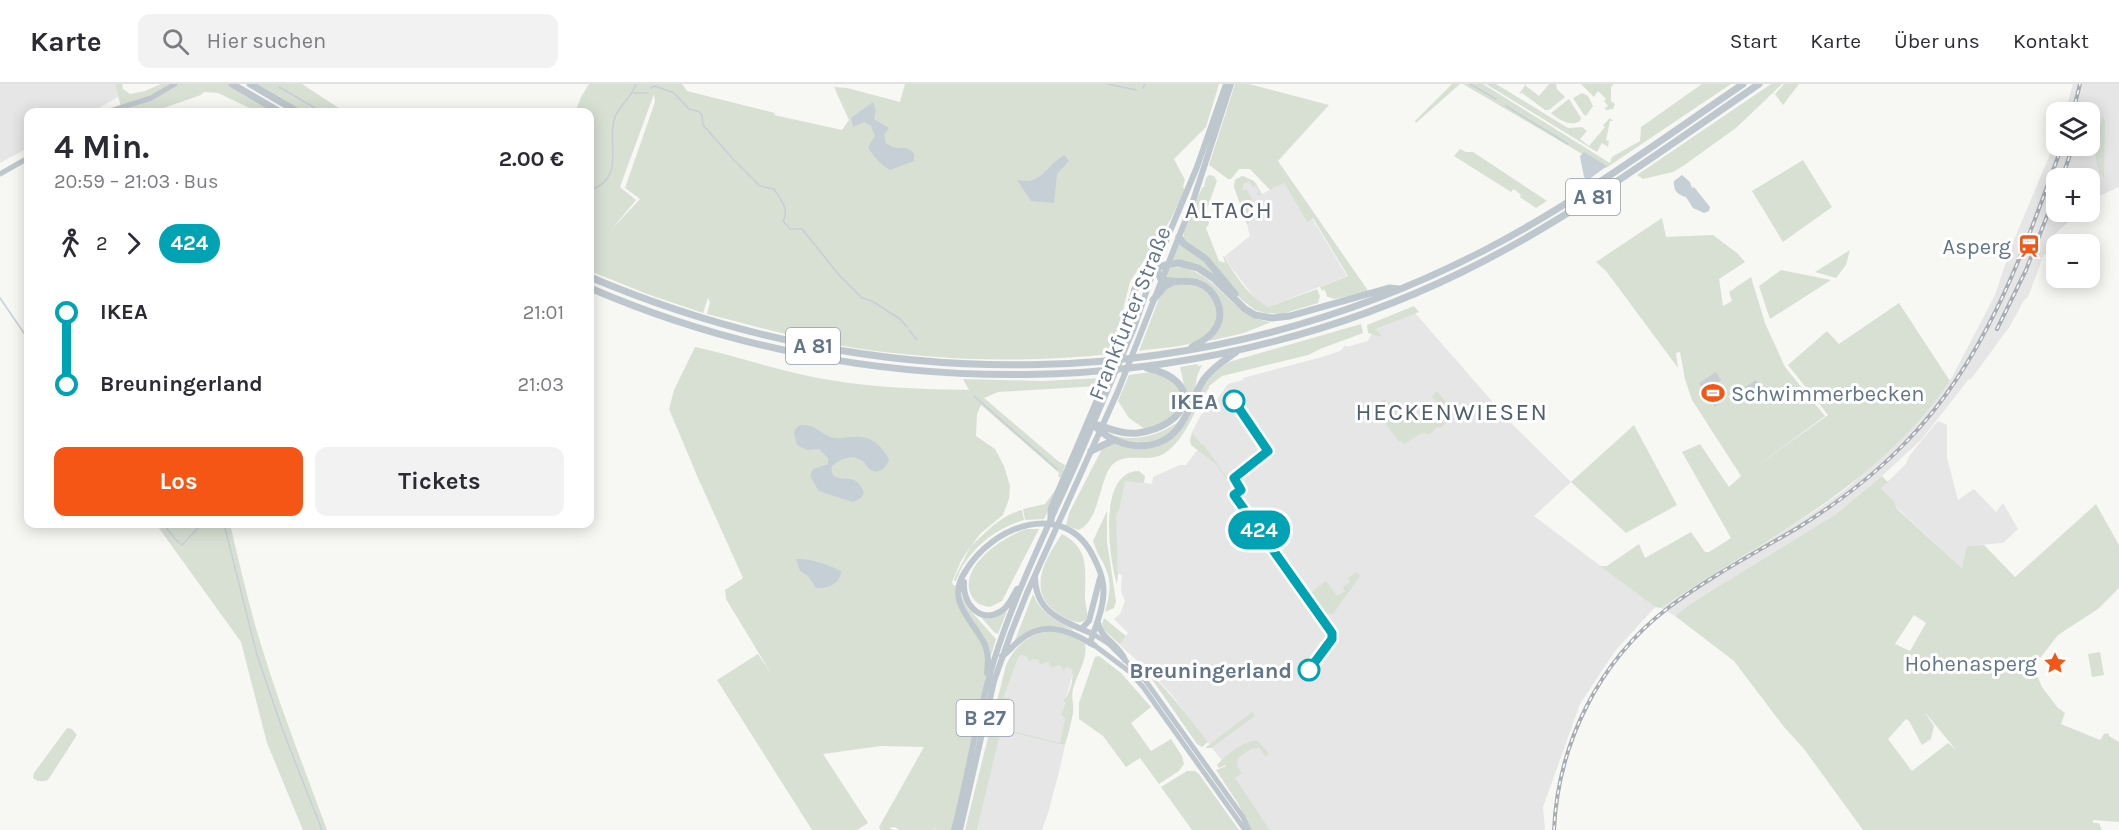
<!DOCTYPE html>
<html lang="de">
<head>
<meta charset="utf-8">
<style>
  :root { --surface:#fff; --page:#f2f2f3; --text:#2b2b33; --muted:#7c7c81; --line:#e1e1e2; --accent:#f55616 }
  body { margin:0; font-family:Karla,sans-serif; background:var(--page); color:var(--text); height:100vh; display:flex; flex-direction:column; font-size:22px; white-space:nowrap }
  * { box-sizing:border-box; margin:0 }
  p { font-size:20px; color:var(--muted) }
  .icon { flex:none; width:33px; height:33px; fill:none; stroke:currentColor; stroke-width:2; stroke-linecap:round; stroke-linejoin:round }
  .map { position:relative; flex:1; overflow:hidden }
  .drawer { position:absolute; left:24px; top:24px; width:570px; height:420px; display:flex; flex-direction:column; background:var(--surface); border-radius:12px; box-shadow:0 3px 15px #0003 }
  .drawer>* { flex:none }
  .badge { padding:0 12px; border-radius:20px; font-size:21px; line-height:39px }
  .tools { position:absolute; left:2046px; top:18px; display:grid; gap:12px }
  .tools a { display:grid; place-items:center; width:54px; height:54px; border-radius:12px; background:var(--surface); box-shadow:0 3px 15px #0003; font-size:30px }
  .map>.badge { position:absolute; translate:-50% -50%; box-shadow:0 0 0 3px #fff }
  .legs { display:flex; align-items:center; gap:9px; height:66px; padding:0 30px; font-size:20px }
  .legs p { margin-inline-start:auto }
  .summary { display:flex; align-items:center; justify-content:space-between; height:102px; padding:0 30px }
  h1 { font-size:33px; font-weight:700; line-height:45px }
  .button { display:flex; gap:12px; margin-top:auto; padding:12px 30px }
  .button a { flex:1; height:69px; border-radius:12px; background:var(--accent); color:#fff; font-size:24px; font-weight:700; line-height:69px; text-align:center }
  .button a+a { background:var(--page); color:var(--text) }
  ul { padding:0 30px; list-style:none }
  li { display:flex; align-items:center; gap:21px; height:72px; font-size:22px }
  li i { display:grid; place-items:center; width:9px; height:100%; margin:0 8px; background:currentColor }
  li i::after { content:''; width:15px; height:15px; margin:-8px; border:4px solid; border-radius:50%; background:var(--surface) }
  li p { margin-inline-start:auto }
  li:first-child i { background:linear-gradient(#0000 50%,currentColor 0) }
  li:last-child i { background:linear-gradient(currentColor 50%,#0000 0) }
  header { display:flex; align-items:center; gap:36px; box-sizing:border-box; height:84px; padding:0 30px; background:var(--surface); border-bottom:2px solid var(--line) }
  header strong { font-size:28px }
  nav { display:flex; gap:33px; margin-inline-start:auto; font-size:21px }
  .search { width:420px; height:54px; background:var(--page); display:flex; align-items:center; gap:15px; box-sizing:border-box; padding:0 21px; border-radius:12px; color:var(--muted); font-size:22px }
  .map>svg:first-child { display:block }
</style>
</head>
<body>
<header>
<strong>Karte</strong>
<div class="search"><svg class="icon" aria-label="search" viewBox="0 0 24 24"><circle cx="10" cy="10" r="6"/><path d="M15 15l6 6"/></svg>Hier suchen</div>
<nav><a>Start</a><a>Karte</a><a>Über uns</a><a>Kontakt</a></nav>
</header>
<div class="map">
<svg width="2119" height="746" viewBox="0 0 2119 746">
  <rect width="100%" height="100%" fill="#f7f7f4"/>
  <path fill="#e5e6e5" d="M0,0H115L118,13L92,28H28V64L0,79Z
    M2073,0H2119V103L2099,112L2090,123V94H2056V128H2084L2074,133L2057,148L2048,171L2044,170L2028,213L2024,216L2010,242L1971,295L1968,296L1922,355L1882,392L1836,430L1690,520L1675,532L1661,524L1818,425L1846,405L1896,360L1940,310L1950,297L1995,211L2005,181L2012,167L2011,163L2056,56V62H2090V28H2065Z
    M1244,92L1256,99L1262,110L1284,99L1306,137L1312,134L1347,192L1268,223L1258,218L1230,182L1225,172L1250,152L1243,124L1234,103L1236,95Z
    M1415,229L1511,339L1571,398L1534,432L1655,523L1615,567L1580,620L1543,723L1545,746H1270L1226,682L1172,611L1148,585L1120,560L1128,549L1114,535L1120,530L1125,517L1121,507L1122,491L1118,490L1115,445L1116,431L1120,424L1125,396L1152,400L1153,393L1180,381H1186L1201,361L1192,348L1201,331L1219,313L1228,300L1243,296V294L1322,273L1340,267L1346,261L1347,263L1368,257L1374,245Z
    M1938,337L1947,341V374L1958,416L1974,405L1996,428L2003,419L2018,445L2003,459L1967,462L1963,485L1897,424L1894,417L1881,404L1906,380L1909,372Z
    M1021,571L1038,576L1040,581L1048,578L1054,582L1059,581L1063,585L1065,583L1072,584L1073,589L1061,631L1065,634L1060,660L1065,661L1060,684L1048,729L1042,746H977L1000,651L1009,648L1043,656L1000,644L1004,619L1007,615L1004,614L1018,573Z"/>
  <path fill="#d8e0d4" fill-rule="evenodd" d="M115,0H122L123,5L130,10L145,7L161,0H232L280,28H258L218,9L204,8L201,11L152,28H107L121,23Z
    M250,0H302L345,28H298Z
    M589,0H682L687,7L775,29L774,31L842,46L849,36L834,3L847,4L900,18L905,0H1219L1206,43L1174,75L1185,96L1183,103L1185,106L1171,135L1130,198L1112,270C1026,279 935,277 849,263C801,255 754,242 707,230L710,218L708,214L703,229L647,210L590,187V28H575L581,13ZM654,10L655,18L625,104L640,115L611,146L636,116L620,103Z
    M1235,0H1249L1329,21L1278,77L1369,208L1334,215L1326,212L1327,211L1324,205L1322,207L1320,203L1348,192L1313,134L1307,138L1284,99L1270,106L1250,85H1239L1231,95H1228L1209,81Z
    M1452,0H1460L1416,39L1415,37Z
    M1463,0H1483L1610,79L1612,73L1640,57L1641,43L1702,0H1731L1606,84Z
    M1486,0H1496L1568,44L1582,43L1587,47L1580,55L1589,62L1605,43L1603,41L1610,34L1613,37H1610L1606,56L1609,57L1608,63L1602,59L1597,68Z
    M1526,0V2L1539,12L1549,0H1556L1557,5L1565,13L1549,26H1545L1522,9L1519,10Z
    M1581,0H1614L1611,3V17L1615,20L1613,25L1606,26L1605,24L1608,22L1604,17L1606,15L1598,7L1594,13Z
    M1771,0H1782L1736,44L1683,82L1673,88L1643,95L1637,91Z
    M1784,0H1799L1783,21L1775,10Z
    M1582,9L1588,12L1593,22L1586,32L1584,31L1573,14Z
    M1569,15L1581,34L1580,37C1570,43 1559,36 1551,29Z
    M2103,33L2105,38L2104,94C2091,83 2096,48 2103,33Z
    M1460,65L1466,68H1473L1547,117L1536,124L1520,113L1521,111L1514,105L1511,108L1454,72Z
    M1803,76L1832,123L1783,158L1752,107Z
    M1209,91L1214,92L1217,97L1207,125L1209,140L1206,144L1219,177L1225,179L1223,172H1224C1234,191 1250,213 1268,223L1317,205L1320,212L1318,219L1282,230L1265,229L1255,226L1242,216L1184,156C1181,140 1196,118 1202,104L1204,103L1206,94Z
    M1242,92L1254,97L1261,110L1258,112L1257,110L1259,108L1256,102L1253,103L1249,97L1243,100V107L1246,105L1257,124L1250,128L1252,131L1247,134L1249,139L1247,140L1234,103L1235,96Z
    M1662,134L1666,153L1713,151L1737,169L1745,178L1719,195L1723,222L1732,217L1729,208L1751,193L1765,239L1785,283L1825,332L1754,384L1828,331L1788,281L1827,247L1839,260L1899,219L1950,297C1875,405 1767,453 1661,524L1655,523L1600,482H1607L1639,460L1645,474L1691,448L1705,468H1709L1731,454L1682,368L1700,360L1729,403L1741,392L1692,316L1685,295L1680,268L1676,269L1678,284L1606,187L1596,178Z
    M1180,159L1202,175L1221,198L1198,180L1173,176L1172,174Z
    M1850,166L1846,181L1836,194L1815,188Z
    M1182,183C1222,193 1232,234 1271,238L1244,249L1209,257L1220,241L1211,204L1165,194L1168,184Z
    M1781,186L1831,196L1770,235L1759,202Z
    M1184,199C1190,200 1197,200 1202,204C1224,218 1220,245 1199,256C1184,264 1155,264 1139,267L1161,209L1170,201Z
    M1414,222L1419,228L1375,245L1383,253L1368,249L1367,241Z
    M1361,240L1363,249L1320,265L1308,271L1222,292L1209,302V304C1194,325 1187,354 1165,369C1149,380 1126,367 1112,381C1099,395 1100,438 1078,446L1066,441L1069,429L1102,365L1113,360L1168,357C1185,329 1200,295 1229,278Z
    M695,263C741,273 785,289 830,296C876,304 923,305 969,306L963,295L1042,297L1101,294L1098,302L998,308L984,314L1058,377L1065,381L1061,394L1058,392L1059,389L981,321L977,330L976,352L995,365L1004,382L1010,402L1009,415L1003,431L981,449L971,462C988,447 999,432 1022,426L1024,436C1000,443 980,457 966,477C961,483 958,493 955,498L954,495L971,462L961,477L952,498L953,501L958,502L959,512L984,559L987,589L954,746H934L935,743L933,746H899L895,743L889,744L894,746H881L879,743L924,663L881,662L823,670L868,739L857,746H812L717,596L758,570L772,591L726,515L725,506L743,494L698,394L669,325L674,306Z
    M1197,280L1198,282L1202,281L1197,292L1195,306L1186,325L1187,315L1180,283Z
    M1151,288L1175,296C1177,301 1180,306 1181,310C1186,331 1160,340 1145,345L1129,334L1118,317L1129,291Z
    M1437,307L1455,329L1441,344L1437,343L1430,350L1422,349L1404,360L1401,357L1399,358L1378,329L1374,330L1368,326L1384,315L1406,336L1409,334L1411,336L1429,324L1438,334L1444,330L1432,312Z
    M1179,337C1160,363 1143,360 1115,354L1116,352C1136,358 1163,350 1179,337Z
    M1634,341L1677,421L1626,449L1571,398Z
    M1192,348L1201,360L1204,361L1233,402L1237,401L1238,405L1235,407L1216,380L1191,361L1190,357Z
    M1139,387L1145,392L1144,399L1125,397L1120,424L1116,432L1118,490L1117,500C1109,475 1097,387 1139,387Z
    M1882,392L1888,398L1881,404L1894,417L1897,425L1962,484L1967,462L1984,461L2015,493L2096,420L2119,461V504L2098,525L2058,551L2037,578L2035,587L2042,603L2057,623L2065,629L2061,640L2100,656L2104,650L2108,649L2109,652L2119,658V738L2093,736V739H2099L2102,746H1863L1804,665L1784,643L1734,577L1675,532L1690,520L1836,430ZM1914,531L1926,539L1910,567L1895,560ZM1924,627L1956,666L1948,659L1912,687L1888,655L1906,635L1909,637L1922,661L1931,655L1934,642Z
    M1062,397L1044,435L1025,436L1023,425L1045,420Z
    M1107,427V458L1116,517L1114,524L1105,528C1112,502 1112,493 1098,470C1096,466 1095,461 1093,457Z
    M156,440H230C240,481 249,523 262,564C281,626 305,686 327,746H303L267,659L241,558Z
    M1027,445H1039L1002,517L990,523C981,522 975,519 971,511C958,482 1004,452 1027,445Z
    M1062,450C1090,465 1085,485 1085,513C1085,522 1089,527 1086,536C1078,541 1072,537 1064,533C1024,512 1043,478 1062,450Z
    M1357,488L1360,492L1333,530L1324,529L1309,510L1326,497L1337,512L1345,507L1343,503L1350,498L1348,494Z
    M1033,510C1042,530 1054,536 1073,545L1072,546C1050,538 1035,544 1015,556Z
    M961,511L968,524L996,555L990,575L964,527Z
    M1007,527L998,550L994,548L980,532L1002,530Z
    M1104,534L1126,552L1120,560C1154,590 1181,622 1208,658L1202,663L1197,660L1142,581L1103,545L1102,540Z
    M1051,547L1069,550L1085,560C1088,576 1077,590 1073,605C1071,613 1074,621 1073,629C1071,640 1068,651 1065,661L1009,648L1000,651L977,746H965L1006,581C1016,561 1028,550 1051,547ZM1021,571L1027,573L1029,578L1033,575L1038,576L1040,581L1048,578L1052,584L1059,581L1064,586L1066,583L1072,585C1074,594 1070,611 1063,617L1065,619L1061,631L1065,634L1060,659L1000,644L1004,619L1008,615L1004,613L1018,574Z
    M2100,568L2104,591L2092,593L2088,570Z
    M1099,572L1121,589L1151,623L1131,639L1151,667L1171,655L1182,672L1184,680L1179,687L1159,700L1140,674L1126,683L1103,652L1079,635V619L1095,573Z
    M1252,628L1255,632L1211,664H1205Z
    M67,644L72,645L77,651L48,696C41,698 38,698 33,694L34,689Z
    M1257,656L1269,670L1266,673L1259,664L1251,665L1238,674L1237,682L1242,689L1235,694L1270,746H1250L1239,721L1216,686L1226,682L1225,681L1219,684L1217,681C1227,670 1242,658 1257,656Z
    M1187,687H1195L1199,690L1239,746H1192L1161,703Z"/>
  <path fill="#c6cfd5" d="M873,18L876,27L874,35L889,44L884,51L886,59C898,69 905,58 914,70V77L890,86C882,82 872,71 868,63L875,52L871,42L864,38L853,43L851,34Z
    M1584,68L1607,82L1588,96L1584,93L1580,72Z
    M1065,71L1069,77L1057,90L1054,119L1031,117L1017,96C1020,96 1024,97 1027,97C1043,97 1051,77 1065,71Z
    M1682,91L1690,98L1692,104L1694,103L1710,123L1709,127L1704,129L1693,124L1686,113C1677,111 1673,106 1674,97Z
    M1716,288L1721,296L1715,302L1724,316L1715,323L1699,299Z
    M1756,296L1766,311L1752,320L1742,305Z
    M800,341C819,340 821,353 836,354C840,355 846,353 850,353C870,351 879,358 889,375C887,383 880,391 871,386C868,384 866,381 864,378C853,369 842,374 832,382C829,399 845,392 854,396C860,399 861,403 864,409L861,414L853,418L822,408L818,406L810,392L813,385L828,380V374L819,365L807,366L797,361L794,349L796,344Z
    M796,475C810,474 829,481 841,487C841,500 827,505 816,504L808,492L800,487Z"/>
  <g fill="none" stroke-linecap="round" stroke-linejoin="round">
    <path stroke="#c6cfd5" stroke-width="1.5" d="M1108,0L1136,6
      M1470,0L1496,15
      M279,3L322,28
      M651,4L655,2L674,9L689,25L698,27L702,31L703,41L733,75L760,102L774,105C780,115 790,125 783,137L790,145H802L840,192L862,214L872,217L900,235L907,243
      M1143,4L1145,0
      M634,9H648
      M1506,22L1568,60
      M590,106C626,94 607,60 614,36C618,21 632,14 636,0
      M0,214L28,255
      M909,246L917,256
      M974,312L1057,385
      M163,440L177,457L182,461L202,440
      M224,440L257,571L283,647L322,746"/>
    <path stroke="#bfc7ce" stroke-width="5" d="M107,28L151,14L175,0
      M0,90L28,74
      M1093,550L1109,560L1145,596L1243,733L1249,746
      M1094,561L1130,588L1143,603L1245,746"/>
    <path stroke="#bfc7ce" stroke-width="6" d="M1158,176L1197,83L1226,0
      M1093,340L1134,244L1154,185
      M965,488C992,441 1066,414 1094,474C1098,482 1102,491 1103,500C1106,519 1096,541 1090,559L1094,561
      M1035,492C1035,530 1064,537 1093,550
      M1027,509L1118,307L1193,117L1231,0
      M1098,539C1101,555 1119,560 1125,576
      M1081,545L1089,537L1100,494"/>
    <path stroke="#bfc7ce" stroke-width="6" d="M965,488C945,518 974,537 985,561C989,571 988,579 987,589
      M964,498C962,517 978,540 1000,528C1009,523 1012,513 1017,505
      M1002,572C1009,568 1013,561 1020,556C1043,537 1067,545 1090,559
      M954,746C970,685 978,623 998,564C1024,487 1062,415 1093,340
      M960,746L994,597L1011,549L1027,509"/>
    <path stroke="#bfc7ce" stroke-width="7" d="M232,0L280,28
      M250,0L298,28
      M1179,153L1183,159L1206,175L1235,210
      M1159,173L1157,186L1161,195C1173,200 1186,195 1198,199C1215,205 1225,226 1217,242C1212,252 1202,258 1192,263
      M590,193C879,316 1201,312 1483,167C1574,120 1658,58 1743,0
      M590,204C865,323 1191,321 1462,188C1567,137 1662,66 1759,0
      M1153,216L1165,202L1173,198
      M1093,340C1114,364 1156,372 1178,344C1190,329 1194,310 1204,295C1213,283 1225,276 1236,268
      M1093,340C1108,343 1121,351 1138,349C1189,342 1206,297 1147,284
      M1091,367L1114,356
      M1051,435V425L1117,270L1135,205L1144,193L1155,185L1165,181L1179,179L1198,184L1213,194L1245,225L1255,231L1272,234L1290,232L1389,204L1399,205"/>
    <g stroke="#a8adb4" stroke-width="4">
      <path id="rail" d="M2073,28L2080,0
        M2062,94L2073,62
        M1997,245L2026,186L2056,109
        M1554,746C1558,659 1599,577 1668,524C1709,493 1755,469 1799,443C1839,418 1876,390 1908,356C1987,274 2024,166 2062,62"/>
    </g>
    <use href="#rail" stroke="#fff" stroke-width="1.5" stroke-dasharray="4.5" stroke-linecap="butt"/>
  </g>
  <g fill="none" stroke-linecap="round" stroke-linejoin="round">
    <g stroke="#fff" stroke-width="14">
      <path id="line-1" d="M1234,317L1268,367L1234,394L1241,406L1234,411L1332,549V555L1309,586"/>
    </g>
    <use href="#line-1" stroke="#00a3b4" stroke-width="9"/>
  </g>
  <defs>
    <g id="station-bare" transform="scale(1.8)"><path d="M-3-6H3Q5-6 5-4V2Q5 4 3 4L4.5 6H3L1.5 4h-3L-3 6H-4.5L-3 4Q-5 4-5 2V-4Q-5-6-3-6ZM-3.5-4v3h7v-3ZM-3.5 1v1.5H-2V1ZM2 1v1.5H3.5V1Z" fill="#f55616" stroke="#fff" stroke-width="2.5" paint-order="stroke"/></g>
    <g id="stadium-bare" transform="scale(1.8)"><path d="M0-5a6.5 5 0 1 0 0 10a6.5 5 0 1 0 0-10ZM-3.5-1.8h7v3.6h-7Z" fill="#f55616" stroke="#fff" stroke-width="2.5" paint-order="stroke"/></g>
    <g id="sight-bare" transform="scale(1.8)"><path d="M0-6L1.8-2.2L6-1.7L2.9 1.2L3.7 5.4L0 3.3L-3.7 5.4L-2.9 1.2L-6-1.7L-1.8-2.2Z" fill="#f55616" stroke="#fff" stroke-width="2.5" paint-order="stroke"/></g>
  </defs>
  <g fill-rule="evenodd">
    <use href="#station-bare" x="2029" y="162"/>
    <use href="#stadium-bare" x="1713" y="309"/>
    <use href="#sight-bare" x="2055" y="579"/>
  </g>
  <g fill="#fff" stroke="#00a3b4" stroke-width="3">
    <circle cx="1234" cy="317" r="10"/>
    <circle cx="1309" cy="586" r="10"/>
  </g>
  <g text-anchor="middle" stroke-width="6" stroke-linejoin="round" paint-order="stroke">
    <g fill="#fff" stroke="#929eac" stroke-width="1.5">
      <rect x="1566" y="95" width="54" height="36" rx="4.5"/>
      <rect x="786" y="244" width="54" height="36" rx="4.5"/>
      <rect x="956.5" y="616" width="57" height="36" rx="4.5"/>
    </g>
    <g font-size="21" font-weight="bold" fill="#637588">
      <text x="1593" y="120">A 81</text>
      <text x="813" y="269">A 81</text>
      <text x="985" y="641">B 27</text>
    </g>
    <g font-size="22" fill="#637588" stroke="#fff" text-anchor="end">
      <text x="2011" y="170">Asperg</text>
      <text x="1731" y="317" text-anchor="start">Schwimmerbecken</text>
      <text x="2037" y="587">Hohenasperg</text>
    </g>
    <g font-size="22" fill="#637588" stroke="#fff">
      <text transform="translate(1129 229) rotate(-68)" y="8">Frankfurter Straße</text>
    </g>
    <g font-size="22" font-weight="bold" fill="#637588" stroke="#fff" text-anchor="end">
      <text x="1218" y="325">IKEA</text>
      <text x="1292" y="594">Breuningerland</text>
    </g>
    <g font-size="24" letter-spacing="1.5" fill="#525f6c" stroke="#fff">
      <text x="1229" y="134">ALTACH</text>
      <text x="1452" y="336">HECKENWIESEN</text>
    </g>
  </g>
</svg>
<div class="tools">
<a><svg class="icon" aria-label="layers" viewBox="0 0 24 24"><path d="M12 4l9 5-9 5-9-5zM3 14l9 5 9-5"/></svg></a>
<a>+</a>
<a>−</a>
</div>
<b class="badge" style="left:1259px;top:446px;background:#00a3b4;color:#fff">424</b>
<section class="drawer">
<div class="summary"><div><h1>4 Min.</h1><p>20:59 – 21:03 · Bus</p></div><b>2.00 €</b></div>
<div class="legs"><svg class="icon" aria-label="walk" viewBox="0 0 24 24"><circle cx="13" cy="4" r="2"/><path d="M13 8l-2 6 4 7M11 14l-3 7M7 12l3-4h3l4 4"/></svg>2<svg class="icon" aria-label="forward" viewBox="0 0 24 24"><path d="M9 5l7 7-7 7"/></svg><b class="badge" style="background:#00a3b4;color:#fff">424</b></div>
<ul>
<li><i style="color:#00a3b4"></i><b>IKEA</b><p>21:01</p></li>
<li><i style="color:#00a3b4"></i><b>Breuningerland</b><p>21:03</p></li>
</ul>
<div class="button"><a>Los</a><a>Tickets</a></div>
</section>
</div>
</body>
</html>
